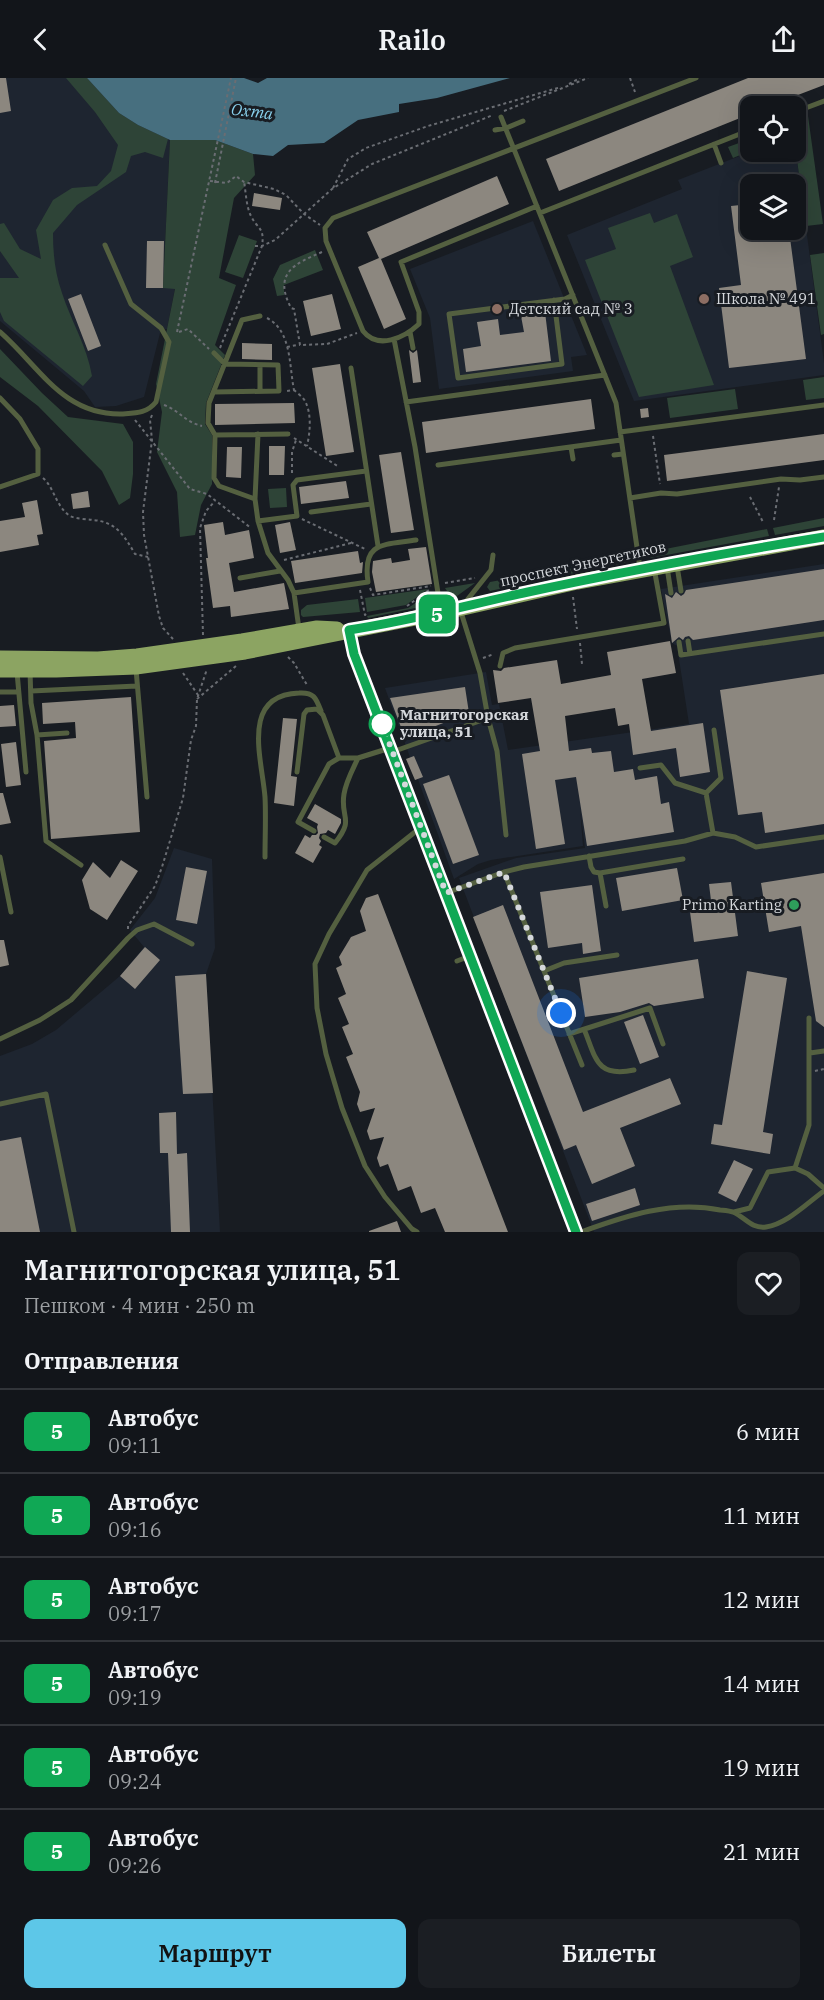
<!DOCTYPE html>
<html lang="ru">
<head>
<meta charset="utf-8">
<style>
  :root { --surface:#12151a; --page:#1b1e23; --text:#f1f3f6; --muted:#9c9fa2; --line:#313439; --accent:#5dc7e8 }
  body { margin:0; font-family:"IBM Plex Serif",serif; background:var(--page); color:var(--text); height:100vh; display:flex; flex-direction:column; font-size:22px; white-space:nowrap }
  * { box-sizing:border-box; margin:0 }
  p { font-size:20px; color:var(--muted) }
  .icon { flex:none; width:33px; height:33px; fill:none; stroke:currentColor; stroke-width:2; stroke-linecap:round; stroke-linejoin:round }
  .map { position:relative; height:1154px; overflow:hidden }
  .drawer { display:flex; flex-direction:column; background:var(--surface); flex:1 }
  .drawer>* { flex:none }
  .badge { padding:0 12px; border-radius:9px; font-size:21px; line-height:39px }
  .fabs { position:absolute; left:740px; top:18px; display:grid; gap:12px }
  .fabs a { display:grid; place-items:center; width:66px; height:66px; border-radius:12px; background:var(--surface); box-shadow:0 6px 24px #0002,0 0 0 2px var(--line); font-size:30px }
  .you { position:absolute; width:30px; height:30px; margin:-15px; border:4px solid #fff; border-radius:50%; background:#1a73e8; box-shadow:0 0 0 9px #1a73e833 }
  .map>.badge { position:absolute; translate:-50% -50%; box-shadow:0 0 0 3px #fff }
  h2 { padding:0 24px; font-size:22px; line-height:54px }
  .round { display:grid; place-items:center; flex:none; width:63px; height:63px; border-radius:12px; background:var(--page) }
  .headline { display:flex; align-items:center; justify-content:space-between; height:102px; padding:0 24px }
  h1 { font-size:28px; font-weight:600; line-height:45px }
  .action { display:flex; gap:12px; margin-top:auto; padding:12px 24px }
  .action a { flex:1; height:69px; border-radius:12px; background:var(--accent); color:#111; font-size:24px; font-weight:600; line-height:69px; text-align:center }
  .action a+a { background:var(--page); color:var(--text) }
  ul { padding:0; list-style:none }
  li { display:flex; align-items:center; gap:18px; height:84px; padding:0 24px; border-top:2px solid var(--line) }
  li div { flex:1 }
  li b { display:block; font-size:22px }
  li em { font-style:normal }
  li .badge { min-width:66px; font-weight:700; text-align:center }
  header { display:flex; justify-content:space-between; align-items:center; height:78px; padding:0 24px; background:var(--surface); font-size:27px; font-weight:600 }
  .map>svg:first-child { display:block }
</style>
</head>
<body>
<header><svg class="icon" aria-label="back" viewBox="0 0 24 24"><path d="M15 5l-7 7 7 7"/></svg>Railo<svg class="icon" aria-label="share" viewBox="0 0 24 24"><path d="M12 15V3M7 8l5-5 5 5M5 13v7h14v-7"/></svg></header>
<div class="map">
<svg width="824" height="1154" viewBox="0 0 824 1154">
  <rect width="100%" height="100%" fill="#181c22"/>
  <path fill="#1e2530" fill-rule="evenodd" d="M0,0H87L119,35L138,47L170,62L163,210H175L167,251H161L144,319L116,328L95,329L84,313L0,243Z
    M795,67L824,285V297L634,323L567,157L682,111L678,102L750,74H795ZM750,106H795V152H750Z
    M533,143L587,277L571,279L573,293L439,311L430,240L410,191Z
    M824,486V1154H594L459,800L516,780L585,770L580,730L583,768L491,782L478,786L454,801L385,610L486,594L492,627L499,626L508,672L689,646L677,568L672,565L661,511Z
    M174,770L212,781L215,870L206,896L220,1154H0V978L32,966L56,952L120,898L144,869L130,852L155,820Z"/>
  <path fill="#2e4437" d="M66,0H87L119,35L138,47L168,61L163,80L145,74L131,78L126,94L77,127L53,155C53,176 55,195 62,215C71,243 87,268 92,298L83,308L4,243L0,234V200H19L0,173V146L4,145L20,171L41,181L36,152L53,122L72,110L97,108L111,93L118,67L95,34Z
    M808,38L823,146L806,148L795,67V43Z
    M750,61V73L733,80L728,69Z
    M170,62H215L253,76L255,97L234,120L219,200L236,207L215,267L225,277L206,325L205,346L212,357V406L201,427L195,457L180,459L177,414L157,374L162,334L156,306L175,211L163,210Z
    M650,135L654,145L677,136L693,179L670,188L714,307L639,319L585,182L616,171L608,150Z
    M239,157L257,163L243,200L225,194Z
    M315,172L323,192L284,207V217L277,218L273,201L280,187Z
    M824,175V256L821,257L810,177Z
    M0,271L42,315L68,339L123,346L133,364V396L130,420L119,427L102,393L38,328L0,299Z
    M824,299V320L806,322L803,302Z
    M735,311L738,331L670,340L667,320Z
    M286,410L287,429L270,430L268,411Z
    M824,440V448L775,457L773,450Z
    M767,451L769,458L650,480L645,475Z
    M633,476L629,484L535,503L533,495Z
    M511,500L513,508L490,513L487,509L490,504Z
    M475,505L457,518L449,516L445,510Z
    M428,511L406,527L367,534L365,520Z
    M431,515L429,524L420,529L368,540L367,538L408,530Z
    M358,521L360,534L303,539L301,537V532L307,527Z"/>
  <path fill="#476f7f" d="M87,0H244L258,5L267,0H510L437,20L399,26V34L358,42L324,65L288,67L273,78L253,76L215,62H170L138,47L119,35Z"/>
  <path fill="#8c877f" d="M0,0H6L11,33L0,35Z
    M748,0H824V7L769,28H750V36L559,113L546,81Z
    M497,98L509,126L381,181L406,241L384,251L358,189L379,180L367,154Z
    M254,115L282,120L280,132L252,128Z
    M750,126V152H789L806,281L729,290L719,210L741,207L731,128Z
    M147,163H164L163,210H146Z
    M81,216L101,268L88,273L68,221Z
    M332,216L341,251L311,258L303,223Z
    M545,234L551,283L466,294L463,271L481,268L477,244L498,241L500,257L524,254L521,238Z
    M242,265L272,266V282L242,281Z
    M409,272L413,275L417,272L421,304L413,305Z
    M340,286L354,374L326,378L312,290Z
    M591,321L595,351L426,375L422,344Z
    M294,325L295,345L215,347V326Z
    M648,330L649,339L641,340L640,331Z
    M824,356V382L667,403L664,377Z
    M269,368H285L284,397H269Z
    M227,369H242L241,400L226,399Z
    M401,374L414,452L391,455L379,377Z
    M346,403L349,420L301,426L299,409Z
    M88,413L90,429L73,431L71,416Z
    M37,422L43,456L37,457L39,467L0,474V443L25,439L22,425Z
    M223,444L225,457L249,452L254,480L229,485L234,514L284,505L289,531L231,539L230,528L213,530L206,480H208L204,447Z
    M290,444L296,472L280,475L275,447Z
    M426,469L432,506L376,514L372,494L373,483L391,480L392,485L410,482L408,471Z
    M358,473L360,485L363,484L362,495L295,505L291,483Z
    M824,491V542L693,562L689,558L685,559L683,562L679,559L672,565L665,516L672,520L676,514L681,518L684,516L686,512Z
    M670,563L676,595L642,601L651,653L703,645L710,694L680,699L676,670L633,677L629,646L618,648L615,630L565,638L569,673L591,670L592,675L611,673L614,694L633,691L635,702L657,698L661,726L669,724L674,754L587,768L576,699L555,702L565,766L536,771L522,676L540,673L531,620L498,625L493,592L501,593L504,590L557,582L561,606L611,597L607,574Z
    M824,596V746L765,755L762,734L738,737L720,612Z
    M465,609L469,635L405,660L390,620Z
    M131,619L140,754L51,761L44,663L76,660L75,644L43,646L42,625Z
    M14,627L16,648L0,649V628Z
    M283,640L297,641L291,698L297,699L294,728L274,725Z
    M16,664L21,707L6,709L1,666Z
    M414,678L423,699L415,702L406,681Z
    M449,697L479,777L453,786L423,706Z
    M0,715H3L11,745L0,747Z
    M315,726L341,741V745L335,756L328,752L326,755L320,756L319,760L321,763L319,767L322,769L313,785L295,775L305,757L310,760L312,757H316L318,755L317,749L318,746L307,740Z
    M121,782L138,793L107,842L90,831L82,802L93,784L110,800Z
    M186,789L207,793L197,846L176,842Z
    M677,790L683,822L622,833L616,800Z
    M824,795V949L816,943L801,848L769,854L761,805Z
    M731,804L738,858L694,864L690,834L712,831L709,806Z
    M592,807L601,873L583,876L582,865L548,870L540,814Z
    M378,816L508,1154H445L435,1130L421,1135L411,1108L398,1113L388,1086L380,1089L377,1080L384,1059L370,1062L367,1053L375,1030L360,1034L357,1026L360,1014L346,979L353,976L342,949L349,946L338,920L346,916L336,890L342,887L339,879L351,859L366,853L360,833L366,820Z
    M503,827L583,1034L670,1000L681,1026L620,1050L635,1088L592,1106L576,1067L564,1072L473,839Z
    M0,862H4L9,887L0,889Z
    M145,869L160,882L135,911L120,898Z
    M698,881L704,920L654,928L649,925L620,934L585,939L579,900Z
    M747,893L787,900L763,1054L773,1056L770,1076L711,1066L714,1046L722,1047Z
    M206,896L213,1015L183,1016L175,898Z
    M643,937L659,979L640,986L624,944Z
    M176,1034L177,1076L187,1075L190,1154H171L168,1075H160L159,1035Z
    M21,1059L40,1154H0V1063Z
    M734,1082L753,1091L736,1124L718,1115Z
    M635,1110L640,1127L592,1143L586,1126Z
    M397,1143L401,1154H369V1153Z"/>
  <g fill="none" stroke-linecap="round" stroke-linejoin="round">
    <path stroke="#6a6d73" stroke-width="2" stroke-dasharray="3 3" stroke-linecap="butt" d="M630,0L635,14
      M569,6L580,0
      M504,33L588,0
      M210,103L227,105L236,98L244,104L274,111L286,117L304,136L320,147
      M215,105L236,0
      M333,110L348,81L366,70L428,48L561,9
      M255,168H262L275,162L332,111L372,86L493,37
      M322,174C294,186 273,195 291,230L294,231L300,267L327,266L357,255
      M267,240C292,253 289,288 294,312L287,313
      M177,254L231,0
      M179,254L188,251L209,271
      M287,269L297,267
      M220,270L262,168C265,149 257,151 251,138C246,128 246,114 244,104
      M294,312C297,315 303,319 305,323C312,336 310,355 307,368
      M164,327C180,333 185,344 202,348
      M152,337L150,342L152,362L143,434L144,457L159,538L163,550L173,561
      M135,342L190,411L207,416L251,450
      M653,358L660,406
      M294,360L339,389
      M292,395V374L296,362
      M43,400C54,409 56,429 70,438C76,441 86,441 93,442C116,444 124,457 135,476L148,479
      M750,419L763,444
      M302,441L365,471
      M774,442L779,409
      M284,482L351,465
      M445,505L475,500
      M370,510L373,517L431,508
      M360,512L365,537L366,536
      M573,519L577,551
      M407,528L429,512
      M203,557L200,450L206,433L215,423
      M580,565L582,586
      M288,579L294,585L307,607
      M483,580L494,576
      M183,595L198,617
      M197,621L236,588
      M128,851V848L155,808L162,789L183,720L191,662L196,648L197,621L207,591
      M815,993L824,991"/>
    <path stroke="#546040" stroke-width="5" d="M795,34L824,23
      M501,39L616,325L640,490
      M495,52L506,50L523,43
      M714,66L721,85
      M537,128L401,184L419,234V246C404,260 378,272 363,253L326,163L325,150L333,140L696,0
      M540,135L750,52
      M554,222L562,286L458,300L449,236L565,221L573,217
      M260,238L242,242L209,325L208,345L215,357L214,400L219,408L255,421L258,443L268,475L288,502L294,515L299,551
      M0,254C40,289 63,338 123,336C137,335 147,335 156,324L169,264L161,250L131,226L105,167
      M410,254L413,270
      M394,261L415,369L441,534
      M214,275L225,286L278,287L279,313L214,314
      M260,287V313
      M351,290L378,468
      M0,320L20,341L38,371V396L0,409
      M406,324L605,297
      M620,354L824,327
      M215,357L288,356
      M571,369L573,381
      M614,377L623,376
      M438,387L621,362
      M630,420L661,415L677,416L781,401L800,402L824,399
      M255,421L258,356
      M311,434L371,426
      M258,443L297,438L293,407L297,402L366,393
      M493,477L491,492L460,531L480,595L488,640L497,673L506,757
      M677,488L681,513
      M667,489L671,515
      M240,500L280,493
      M294,515L368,504C362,463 384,467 416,462
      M688,563L690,576
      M679,564L681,577L824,556
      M500,588L503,575L515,570L664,545L654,490
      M136,591L147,719
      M30,593L31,625L37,657L46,763L81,787
      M17,594L26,694
      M31,613L137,608
      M0,614H17
      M37,657L67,655
      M392,674L488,640
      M358,680L390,670
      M640,690L661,687L675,705L706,715
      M297,694L304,636L307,632L317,631L323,637L339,680
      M314,753L298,744L329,686L339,680H358C353,691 346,703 344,716C340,741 355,740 335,765L324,759
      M713,755L735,759L756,769L824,759
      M589,778L591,789L594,794L600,795L683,781
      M0,779L11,834
      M265,779C265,759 266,738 265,719C262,681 240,617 299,615C314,614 316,620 321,633
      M504,794L582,987
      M600,795L606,828
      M446,815L504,794L524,789L685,763L713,755L706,715L721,700L714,652
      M457,883L470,878
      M544,893L564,885L617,877
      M584,951C596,980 596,1000 634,992
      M569,956L650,930L663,966
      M0,961L40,942L71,922L128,860L137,852L154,846L192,866
      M810,975L824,973
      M0,1026L46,1016L74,1154
      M795,1090L808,1096L824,1110
      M734,1134L750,1130L768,1094L795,1090L809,1047V940
      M417,1154L412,1151L385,1119L365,1088L342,1030L326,976L317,930L315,886L329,856L367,792L415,754L421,751
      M581,1154C625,1138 672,1122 720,1132C724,1132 729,1133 733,1134C745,1139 751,1151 766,1149C787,1146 807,1125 824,1113"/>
    <path stroke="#546040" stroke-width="10" d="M349,552L354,576L576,1154"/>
    <path stroke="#8ca462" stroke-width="15" d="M0,580L98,581L137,578L242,563L317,550L337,551
      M0,592H56L136,589L245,574L441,535L577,504L824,459"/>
  </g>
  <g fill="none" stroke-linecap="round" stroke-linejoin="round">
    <g stroke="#fff" stroke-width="14">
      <path id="line" d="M576,1154L354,576L349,552C410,543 468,527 528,514C626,493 725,475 824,459"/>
    </g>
    <use href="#line" stroke="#10a855" stroke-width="9"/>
    <path stroke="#d5d8dc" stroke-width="6" stroke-dasharray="0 10.8" d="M382,646L446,815L504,794L561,935"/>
  </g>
  <g fill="#8d6e63" stroke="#181c22" stroke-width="2">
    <circle cx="704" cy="221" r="6"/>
    <circle cx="497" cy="231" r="6"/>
  </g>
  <circle fill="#fff" stroke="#10a855" stroke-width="3" cx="382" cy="646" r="12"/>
  <circle fill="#2e9e5b" stroke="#181c22" stroke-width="2" cx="794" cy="827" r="6"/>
  <g text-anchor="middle" stroke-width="6" stroke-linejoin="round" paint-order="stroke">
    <g font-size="15" fill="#d5d8dc" stroke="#181c22" text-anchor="start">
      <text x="716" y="226">Школа № 491</text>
      <text x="509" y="236">Детский сад № 3</text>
      <text x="782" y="832" text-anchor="end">Primo Karting</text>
    </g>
    <g font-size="15" fill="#d5d8dc" stroke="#181c22">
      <text transform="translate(583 486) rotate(-12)" y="5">проспект Энергетиков</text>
    </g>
    <g font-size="15" font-weight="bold" fill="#d5d8dc" stroke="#181c22" text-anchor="start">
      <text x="400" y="642">Магнитогорская<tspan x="400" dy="17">улица, 51</tspan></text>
    </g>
    <g font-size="16" font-style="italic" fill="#89d1ed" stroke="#181c22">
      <text transform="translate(252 33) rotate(7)" y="6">Охта</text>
    </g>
  </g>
</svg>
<div class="fabs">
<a><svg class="icon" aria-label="locate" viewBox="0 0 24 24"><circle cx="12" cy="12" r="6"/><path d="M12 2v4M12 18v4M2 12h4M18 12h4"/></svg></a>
<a><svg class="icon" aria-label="layers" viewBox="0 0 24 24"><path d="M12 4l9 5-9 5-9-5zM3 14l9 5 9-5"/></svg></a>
</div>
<div class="you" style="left:561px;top:935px"></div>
<b class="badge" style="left:437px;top:536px;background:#10a855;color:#fff">5</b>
</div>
<section class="drawer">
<div class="headline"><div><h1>Магнитогорская улица, 51</h1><p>Пешком · 4 мин · 250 m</p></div><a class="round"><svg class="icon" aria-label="heart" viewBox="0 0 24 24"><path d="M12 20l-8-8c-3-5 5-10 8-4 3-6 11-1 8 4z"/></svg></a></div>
<h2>Отправления</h2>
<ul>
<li><span class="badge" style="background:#10a855;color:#fff">5</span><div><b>Автобус</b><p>09:11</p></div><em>6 мин</em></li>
<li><span class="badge" style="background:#10a855;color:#fff">5</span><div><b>Автобус</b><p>09:16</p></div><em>11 мин</em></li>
<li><span class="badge" style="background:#10a855;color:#fff">5</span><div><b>Автобус</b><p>09:17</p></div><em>12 мин</em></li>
<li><span class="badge" style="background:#10a855;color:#fff">5</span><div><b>Автобус</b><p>09:19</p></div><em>14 мин</em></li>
<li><span class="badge" style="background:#10a855;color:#fff">5</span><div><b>Автобус</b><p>09:24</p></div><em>19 мин</em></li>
<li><span class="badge" style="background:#10a855;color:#fff">5</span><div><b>Автобус</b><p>09:26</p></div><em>21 мин</em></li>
</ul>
<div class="action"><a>Маршрут</a><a>Билеты</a></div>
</section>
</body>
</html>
